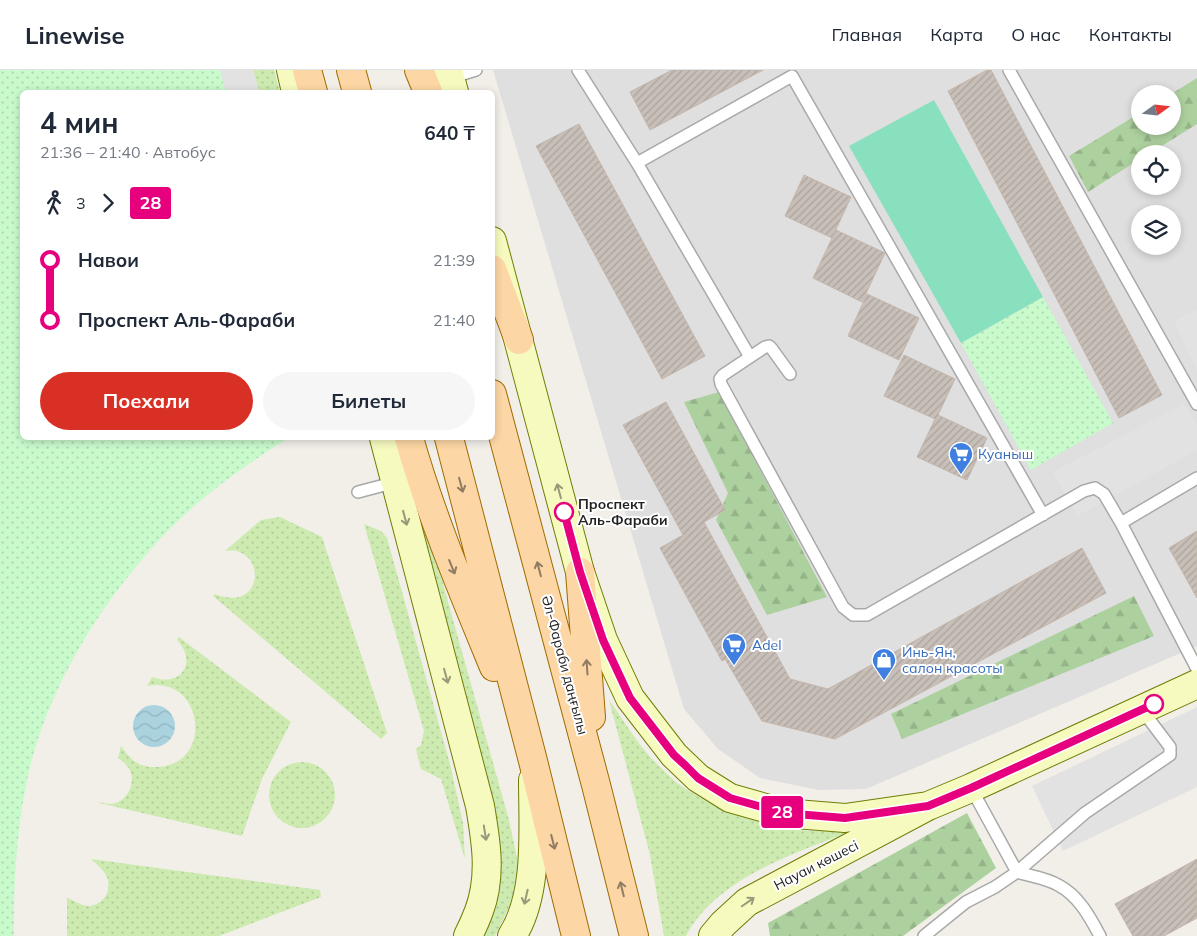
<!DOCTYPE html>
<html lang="ru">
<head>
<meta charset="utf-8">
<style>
  :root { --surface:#fff; --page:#f6f6f7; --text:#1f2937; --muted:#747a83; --line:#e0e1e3; --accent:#d93025 }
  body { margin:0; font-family:Mulish,sans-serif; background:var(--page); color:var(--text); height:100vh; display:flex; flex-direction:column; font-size:19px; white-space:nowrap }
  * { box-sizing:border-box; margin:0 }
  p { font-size:16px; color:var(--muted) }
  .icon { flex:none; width:28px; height:28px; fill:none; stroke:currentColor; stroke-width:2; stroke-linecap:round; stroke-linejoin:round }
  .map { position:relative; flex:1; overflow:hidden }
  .drawer { position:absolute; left:20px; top:20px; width:475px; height:350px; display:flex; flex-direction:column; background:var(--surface); border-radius:8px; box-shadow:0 2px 8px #0003 }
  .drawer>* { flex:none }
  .badge { padding:0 10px; border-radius:4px; font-size:18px; line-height:32px }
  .needle { width:32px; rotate:75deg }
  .controls { position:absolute; left:1131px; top:15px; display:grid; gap:10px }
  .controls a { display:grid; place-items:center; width:50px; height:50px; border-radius:50%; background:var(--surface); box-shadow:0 2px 8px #0003; font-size:25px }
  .map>.badge { position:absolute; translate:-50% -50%; box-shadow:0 0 0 2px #fff }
  .legs { display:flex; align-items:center; gap:8px; height:55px; padding:0 20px; font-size:16px }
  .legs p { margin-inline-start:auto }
  .summary { display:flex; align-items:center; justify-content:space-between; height:85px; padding:0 20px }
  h1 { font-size:28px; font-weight:700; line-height:38px }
  .button { display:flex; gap:10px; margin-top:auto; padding:10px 20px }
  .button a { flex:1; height:58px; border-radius:30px; background:var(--accent); color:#fff; font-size:20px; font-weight:700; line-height:58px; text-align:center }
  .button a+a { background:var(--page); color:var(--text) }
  ul { padding:0 20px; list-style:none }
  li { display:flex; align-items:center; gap:18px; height:60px; font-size:19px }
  li i { display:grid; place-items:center; width:8px; height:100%; margin:0 6px; background:currentColor }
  li i::after { content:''; width:12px; height:12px; margin:-6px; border:4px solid; border-radius:50%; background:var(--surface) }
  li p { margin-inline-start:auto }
  li:first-child i { background:linear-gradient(#0000 50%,currentColor 0) }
  li:last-child i { background:linear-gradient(currentColor 50%,#0000 0) }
  header { display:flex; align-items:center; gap:30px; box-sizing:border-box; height:70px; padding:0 25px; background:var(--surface); border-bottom:1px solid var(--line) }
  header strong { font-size:24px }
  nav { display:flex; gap:28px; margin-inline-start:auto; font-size:18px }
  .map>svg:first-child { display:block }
</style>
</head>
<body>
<header>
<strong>Linewise</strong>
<nav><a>Главная</a><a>Карта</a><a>О нас</a><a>Контакты</a></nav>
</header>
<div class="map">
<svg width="1197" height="866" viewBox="0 0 1197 866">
  <defs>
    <pattern id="grass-dots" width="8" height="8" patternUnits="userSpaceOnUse" patternTransform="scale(1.25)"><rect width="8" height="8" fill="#cdebb0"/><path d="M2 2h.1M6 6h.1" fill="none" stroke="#b0c997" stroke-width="1.8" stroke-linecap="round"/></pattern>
    <pattern id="forest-firs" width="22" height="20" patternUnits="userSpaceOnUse" patternTransform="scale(1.25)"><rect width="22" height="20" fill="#add19e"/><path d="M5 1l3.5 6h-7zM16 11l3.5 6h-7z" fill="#95b388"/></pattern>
    <pattern id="park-dots" width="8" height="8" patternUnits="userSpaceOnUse" patternTransform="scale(1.25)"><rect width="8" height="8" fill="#c8facc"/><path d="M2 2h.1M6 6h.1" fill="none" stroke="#acd6af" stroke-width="1.8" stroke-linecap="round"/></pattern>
    <pattern id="water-waves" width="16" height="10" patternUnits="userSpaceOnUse" patternTransform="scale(1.25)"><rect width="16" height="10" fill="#aad3df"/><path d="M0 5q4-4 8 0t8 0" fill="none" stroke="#92b5bf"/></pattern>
    <pattern id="building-hatch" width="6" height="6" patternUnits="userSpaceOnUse" patternTransform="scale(1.25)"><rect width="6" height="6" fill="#c7bfb8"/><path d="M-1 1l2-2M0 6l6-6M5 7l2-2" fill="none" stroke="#aba49e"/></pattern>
  </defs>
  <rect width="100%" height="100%" fill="#f2efe9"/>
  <path fill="#e0dfdf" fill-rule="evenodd" d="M493,0H1197V576L866,719L819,720L760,708L718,679L684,639ZM1140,24H1172V56H1140ZM1140,84H1172V116H1140ZM1140,144H1172V176H1140Z"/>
  <path fill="url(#grass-dots)" d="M253,0H274L280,22H259Z
    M395,368L435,485L509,750L519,797L514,827L495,866H479L498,813Z
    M280,447L322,467L387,663L381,669L213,526L215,524C259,542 267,490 237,481C233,480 229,481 225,481L261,450Z
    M364,454L381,461L387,468L450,694L463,753L465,789L441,709L421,699L416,679L421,675L424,661Z
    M179,567L291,652L262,709L242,766L99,733V732C103,733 108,734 112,734C129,731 138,709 127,696C125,693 121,690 118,688L121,676C130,689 138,697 154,697C215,698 205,605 147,616L152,607C181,618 198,592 177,570Z
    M609,630C623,649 636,672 652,689C661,697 670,708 680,715C713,738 772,760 813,761C833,762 854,756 873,753C811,778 719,803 686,866H664L650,785Z
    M269 725a33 33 0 1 1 66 0a33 33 0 1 1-66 0Z
    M91,789L320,820L321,827L219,866H67V828C74,830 81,836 89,836C104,835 112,821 107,807C104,800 96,794 91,789Z"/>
  <path fill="url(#forest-firs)" d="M1197,8V54L1149,84H1140V89L1088,122L1069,86L1140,43V56H1172L1171,24Z
    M719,322L827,527L767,545L716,450L728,423L684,332Z
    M1134,526L1154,566L902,669L891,644Z
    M967,743L996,798L903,866H770L768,853Z"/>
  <path fill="url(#park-dots)" d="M0,0H220L226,22H22V368H288C244,396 200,427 163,466C106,527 58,601 34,682C18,738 13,808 14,866H0Z
    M1043,227L1113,353L1031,400L961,273Z"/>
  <path fill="#88e0be" d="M934,30L1043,227L961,273L849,76Z"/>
  <path fill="#e2e2e2" d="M220,0H253L259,22H226Z
    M1197,240V301L1174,251Z
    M1184,334L1197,356V380L1077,446L1053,402Z
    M1197,637V717L1063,781L1032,716Z"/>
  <path fill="url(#water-waves)" d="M133 656a21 21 0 1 1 42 0a21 21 0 1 1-42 0Z"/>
  <path fill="url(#building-hatch)" stroke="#c4b6ab" d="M672,0H763L650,60L630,22Z
    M987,0H991L1162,325L1119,348L948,21Z
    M579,54L705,286L662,309L536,76Z
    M804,105L851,127L832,168L785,146Z
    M836,160L885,183L862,232L813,208Z
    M867,224L919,248L899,290L848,266Z
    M904,285L955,309L938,345L987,368L967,410L917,387L935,349L884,326Z
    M666,332L725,440L704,452L790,609L828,619L1082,478L1106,523L835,669L762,651L725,589L722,591L660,478L683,465L623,355Z
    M1197,461V528L1169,478Z
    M1197,789V848L1164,866H1133L1115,834Z"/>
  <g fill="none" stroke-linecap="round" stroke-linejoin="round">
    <g stroke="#a9a9a9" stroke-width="14">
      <path id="lane" d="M578,0L637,93L750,287L723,305L720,309L721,314L843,537L853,545H867L1084,421L1095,418L1104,424L1121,453L1197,599
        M1009,0L1197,334
        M450,8L476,0
        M637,93L792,6L1043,445
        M750,287L765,277L769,276L772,279L790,304
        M358,422L396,412
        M1121,453L1197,408
        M971,718L1017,802C1030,806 1046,808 1058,815C1078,825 1090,847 1100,866
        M924,866L966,832L995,817L1017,802L1085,743L1170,685V677L1142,640"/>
    </g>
    <g stroke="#707d05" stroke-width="30">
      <path id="secondary" d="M291,0L296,22
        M448,0L454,22
        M492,171L580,502L603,570L630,628L674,685L698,708L730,728L783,743L845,748L928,736
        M384,368L480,736C486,771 492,806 479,841C476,849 472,858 468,866
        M512,866C539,824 533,758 533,710
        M713,866L723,854L747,832L928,736L971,718L1197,614"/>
    </g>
    <g stroke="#a06b00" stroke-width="30">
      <path id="primary" d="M307,0L313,22
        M351,0L357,22
        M419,0L428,22
        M492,199L519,270
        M492,324L596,715L634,866
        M409,368C431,446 463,522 494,597
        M449,368L533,691L576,866
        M580,502L591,647"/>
    </g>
    <use href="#lane" stroke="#fff" stroke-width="11"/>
    <use href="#secondary" stroke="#f7fabf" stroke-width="28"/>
    <use href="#primary" stroke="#fcd6a4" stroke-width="28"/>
  </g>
  <defs><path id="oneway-shaft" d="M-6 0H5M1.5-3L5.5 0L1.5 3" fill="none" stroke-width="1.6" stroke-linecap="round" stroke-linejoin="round" transform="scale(1.25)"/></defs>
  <g stroke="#8f7c63">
    <use href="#oneway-shaft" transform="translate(461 415) rotate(75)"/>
    <use href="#oneway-shaft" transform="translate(452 497) rotate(68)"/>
    <use href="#oneway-shaft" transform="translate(539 499) rotate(-105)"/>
    <use href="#oneway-shaft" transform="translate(587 597) rotate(-94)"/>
    <use href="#oneway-shaft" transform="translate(553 772) rotate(76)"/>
    <use href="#oneway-shaft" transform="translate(622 819) rotate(-104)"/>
  </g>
  <g stroke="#979978">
    <use href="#oneway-shaft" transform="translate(559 421) rotate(-105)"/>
    <use href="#oneway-shaft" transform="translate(405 448) rotate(75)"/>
    <use href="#oneway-shaft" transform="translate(446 606) rotate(75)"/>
    <use href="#oneway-shaft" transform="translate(485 763) rotate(81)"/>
    <use href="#oneway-shaft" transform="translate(526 827) rotate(103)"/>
    <use href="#oneway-shaft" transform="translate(748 832) rotate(-35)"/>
  </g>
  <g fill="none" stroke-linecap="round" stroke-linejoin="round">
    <g stroke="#fff" stroke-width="11">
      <path id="line-1" d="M564,442L580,502L603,570L630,628L674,685L686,696L698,708L730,728L783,743L845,748L928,736L971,718L1154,634"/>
    </g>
    <use href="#line-1" stroke="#e6007e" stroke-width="8"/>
  </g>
  <defs>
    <g id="supermarket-pin" transform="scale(1.25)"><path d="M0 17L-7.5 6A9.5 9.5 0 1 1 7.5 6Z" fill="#3f7fe0" stroke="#fff"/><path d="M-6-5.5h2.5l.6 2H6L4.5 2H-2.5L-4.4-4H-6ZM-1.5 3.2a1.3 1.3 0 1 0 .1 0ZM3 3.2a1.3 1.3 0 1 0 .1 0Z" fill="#fff"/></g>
    <g id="shop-pin" transform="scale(1.25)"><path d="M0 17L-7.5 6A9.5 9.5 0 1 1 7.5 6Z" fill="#3f7fe0" stroke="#fff"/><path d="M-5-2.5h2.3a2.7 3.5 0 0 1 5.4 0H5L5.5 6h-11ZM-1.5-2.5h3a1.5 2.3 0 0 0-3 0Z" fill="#fff"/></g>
  </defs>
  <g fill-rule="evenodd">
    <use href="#supermarket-pin" x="961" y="384"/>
    <use href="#supermarket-pin" x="734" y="575"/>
    <use href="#shop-pin" x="884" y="590"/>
  </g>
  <g fill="#fff" stroke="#e6007e" stroke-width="2.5">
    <circle cx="564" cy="442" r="9"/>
    <circle cx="1154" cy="634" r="9"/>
  </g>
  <g text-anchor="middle" stroke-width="4" stroke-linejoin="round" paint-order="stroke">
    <g font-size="14" fill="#366cbe" stroke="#fff" text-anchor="start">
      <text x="978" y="389">Куаныш</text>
      <text x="752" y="580">Adel</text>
      <text x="902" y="587">Инь-Ян,<tspan x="902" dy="16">салон красоты</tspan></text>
    </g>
    <g font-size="14" font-weight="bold" fill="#222" stroke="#fff" text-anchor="start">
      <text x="578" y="439">Проспект<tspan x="578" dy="16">Аль-Фараби</tspan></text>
    </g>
    <g font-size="14" fill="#222" stroke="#fff">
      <text transform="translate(565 595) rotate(75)" y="5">Әл-Фараби даңғылы</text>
      <text transform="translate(816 795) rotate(-27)" y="5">Науаи көшесі</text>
    </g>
  </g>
</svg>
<div class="controls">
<a><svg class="needle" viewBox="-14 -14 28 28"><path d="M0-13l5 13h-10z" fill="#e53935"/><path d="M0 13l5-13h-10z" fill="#747a83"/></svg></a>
<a><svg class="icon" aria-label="locate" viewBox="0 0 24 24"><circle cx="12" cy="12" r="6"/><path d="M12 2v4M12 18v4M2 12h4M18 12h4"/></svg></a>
<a><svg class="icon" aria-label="layers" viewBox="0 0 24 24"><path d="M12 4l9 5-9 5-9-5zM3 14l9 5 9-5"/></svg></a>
</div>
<b class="badge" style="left:782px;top:742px;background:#e6007e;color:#fff">28</b>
<section class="drawer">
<div class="summary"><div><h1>4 мин</h1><p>21:36 – 21:40 · Автобус</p></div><b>640 ₸</b></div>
<div class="legs"><svg class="icon" aria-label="walk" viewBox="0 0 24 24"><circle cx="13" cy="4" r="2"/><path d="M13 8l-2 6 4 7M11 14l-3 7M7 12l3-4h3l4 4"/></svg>3<svg class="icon" aria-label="forward" viewBox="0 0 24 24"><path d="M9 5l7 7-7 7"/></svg><b class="badge" style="background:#e6007e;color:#fff">28</b></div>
<ul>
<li><i style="color:#e6007e"></i><b>Навои</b><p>21:39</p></li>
<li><i style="color:#e6007e"></i><b>Проспект Аль-Фараби</b><p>21:40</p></li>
</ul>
<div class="button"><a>Поехали</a><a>Билеты</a></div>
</section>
</div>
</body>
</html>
